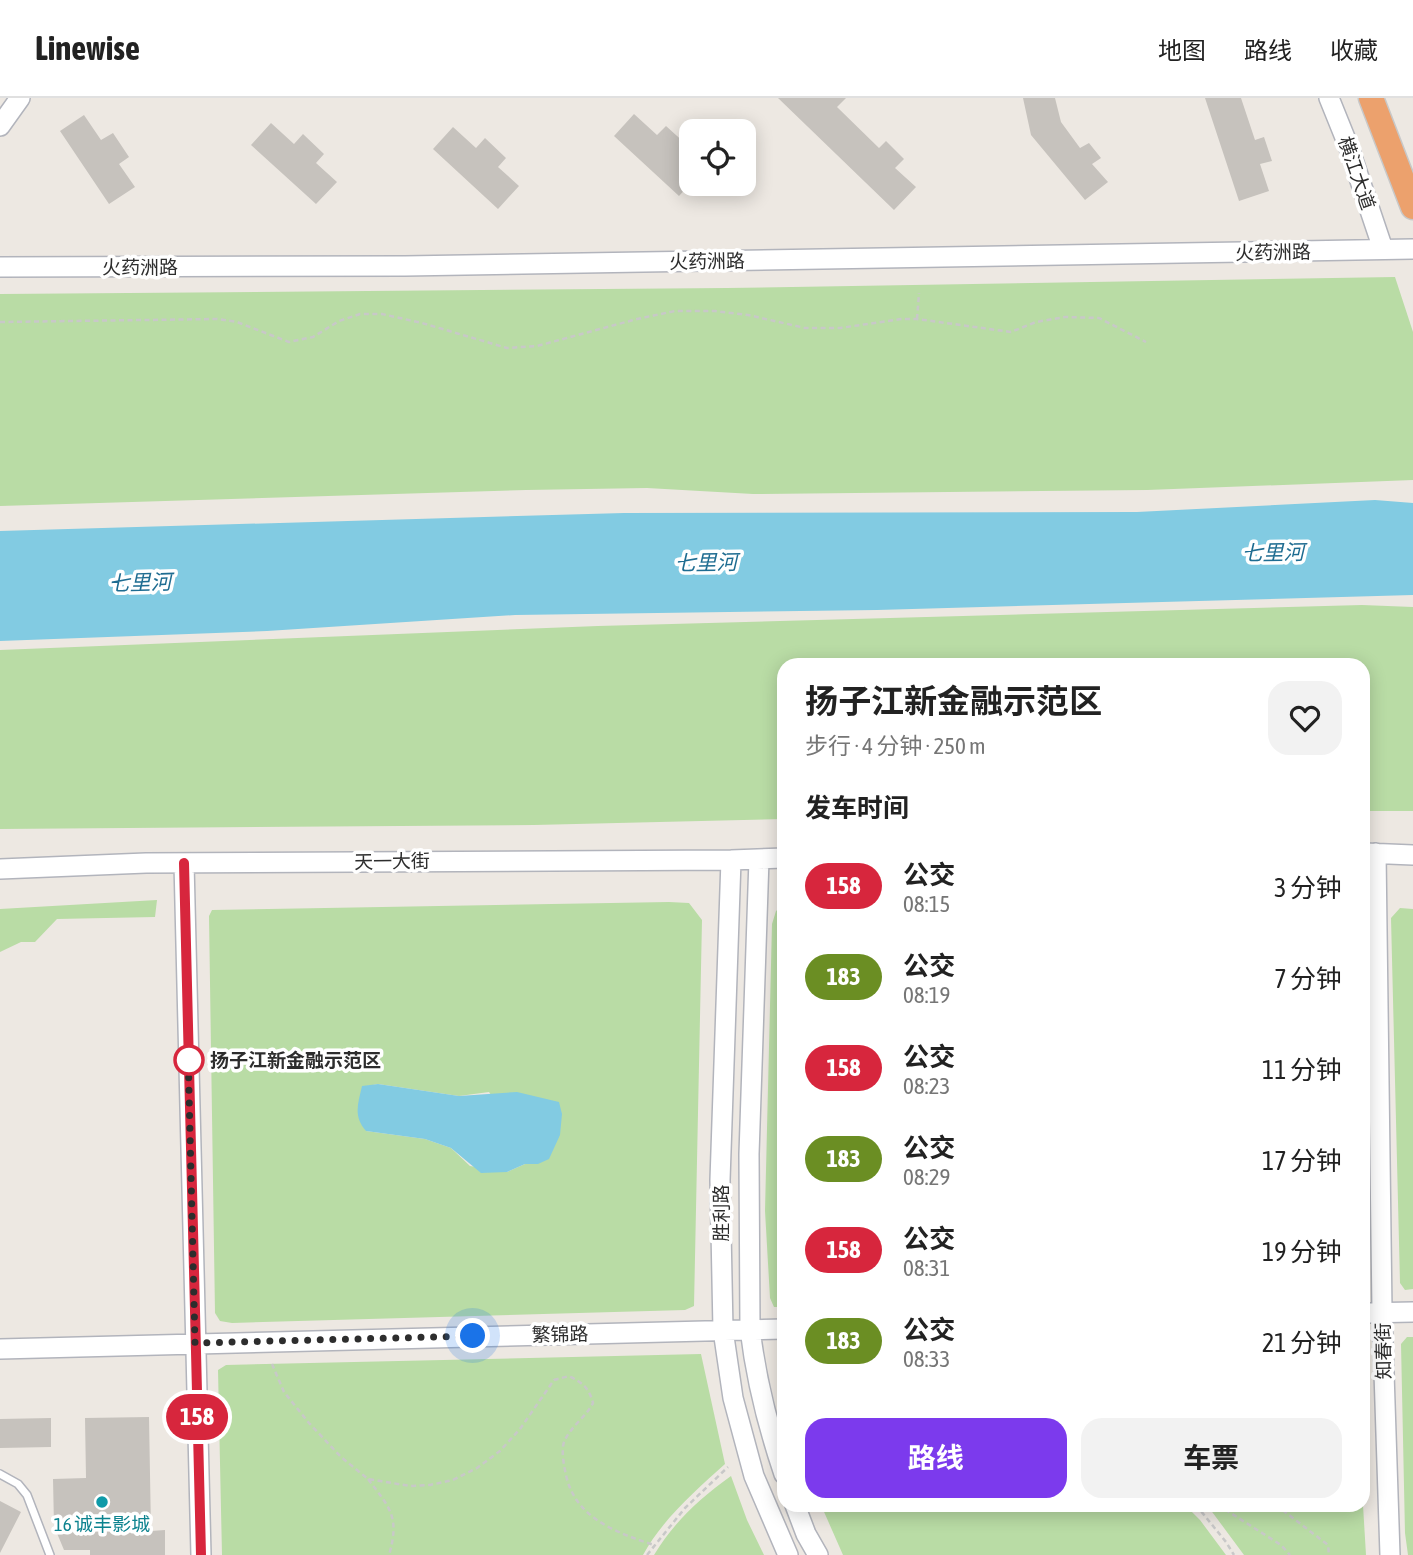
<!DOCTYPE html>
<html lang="zh">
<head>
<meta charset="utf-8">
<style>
  :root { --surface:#fff; --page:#f2f2f2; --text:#222; --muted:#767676; --line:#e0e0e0; --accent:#7c3aed }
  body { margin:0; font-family:"Asap Condensed","Noto Sans SC",sans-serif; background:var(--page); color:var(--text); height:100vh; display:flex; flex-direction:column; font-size:26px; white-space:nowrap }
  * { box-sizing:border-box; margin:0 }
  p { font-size:23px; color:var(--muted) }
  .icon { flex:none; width:38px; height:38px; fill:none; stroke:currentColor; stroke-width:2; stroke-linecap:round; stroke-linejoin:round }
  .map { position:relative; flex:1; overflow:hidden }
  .drawer { position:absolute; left:777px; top:560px; width:593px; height:854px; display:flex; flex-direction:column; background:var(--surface); border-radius:21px; box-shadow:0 4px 18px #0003 }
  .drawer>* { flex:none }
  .badge { padding:0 14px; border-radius:23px; font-size:24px; line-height:46px }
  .controls { position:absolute; left:679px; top:21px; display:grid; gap:14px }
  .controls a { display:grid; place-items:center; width:77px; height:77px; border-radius:14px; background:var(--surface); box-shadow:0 4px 18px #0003; font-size:35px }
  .you { position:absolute; width:35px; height:35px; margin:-18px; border:5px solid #fff; border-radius:50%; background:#1a73e8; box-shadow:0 0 0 10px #1a73e833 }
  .map>.badge { position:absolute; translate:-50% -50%; box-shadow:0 0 0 4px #fff }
  h2 { padding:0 28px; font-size:26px; line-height:63px }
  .round { display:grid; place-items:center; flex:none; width:74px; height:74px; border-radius:21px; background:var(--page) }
  .overview { display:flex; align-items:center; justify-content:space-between; height:119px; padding:0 28px }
  h1 { font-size:33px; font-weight:700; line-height:52px }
  .primary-button { display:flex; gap:14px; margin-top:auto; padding:14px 28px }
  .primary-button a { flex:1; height:80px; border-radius:21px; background:var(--accent); color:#fff; font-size:28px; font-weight:700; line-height:80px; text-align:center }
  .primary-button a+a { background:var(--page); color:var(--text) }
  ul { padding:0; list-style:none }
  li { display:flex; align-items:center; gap:21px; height:91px; padding:0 28px }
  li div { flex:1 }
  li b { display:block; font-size:26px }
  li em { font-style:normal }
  li .badge { min-width:77px; font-weight:700; text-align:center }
  header { display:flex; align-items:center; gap:42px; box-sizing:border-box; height:98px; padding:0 35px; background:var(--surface); border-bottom:2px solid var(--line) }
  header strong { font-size:33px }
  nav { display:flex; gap:38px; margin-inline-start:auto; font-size:24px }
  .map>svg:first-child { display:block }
</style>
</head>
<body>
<header>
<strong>Linewise</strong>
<nav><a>地图</a><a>路线</a><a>收藏</a></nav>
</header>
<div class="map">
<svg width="1413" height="1457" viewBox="0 0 1413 1457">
  <rect width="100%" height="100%" fill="#ede8e2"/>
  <path fill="#b9dca5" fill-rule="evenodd" d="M1395,179L1413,234V382L1147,392L753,396L647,390L526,392L0,408V196L727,190Z
    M1362,507L1413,509V713H1363V567H784V721L534,727L0,731V552L598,528Z
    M157,802L155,819L57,821L35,844H21L0,854V811Z
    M669,804L689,805L702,822L694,1208L685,1212L232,1225L220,1223L215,1215L209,818L212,812ZM378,986L459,998L489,994L538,1066H525L507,1074L470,1068L451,1050L425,1041L366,1033L362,989Z
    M784,806V1209H774L770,1200L765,1113L772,826L776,813Z
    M1400,810L1413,811V1191L1405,1192L1400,1185L1391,820Z
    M1407,1239H1413V1457H1408L1405,1435L1401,1246Z
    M701,1256L725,1366C695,1393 662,1422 643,1457H222L218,1272L226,1267Z
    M731,1378L747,1422L764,1457H654C674,1424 700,1400 731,1378Z
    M821,1407H1185L1200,1422L1226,1457H843Z
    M1207,1407H1363L1366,1457H1244Z"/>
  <path fill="#82cbe2" d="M1375,402L1413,405V497L877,512L515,517L267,533L0,543V433L624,415L1137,414Z
    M378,986L459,998L517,994L559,1004L562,1016L560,1037L549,1061L538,1066H525L507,1074L481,1075L451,1050L425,1041L366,1033C353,1018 358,1006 362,988Z"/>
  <path fill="#c6c2bd" d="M778,0H846L837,9L879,50L886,43L904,61L895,70L916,89L894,112Z
    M1023,0H1055L1061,24L1080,50L1089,45L1101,60L1092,66L1108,84L1085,102L1031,37Z
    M1205,0H1241L1255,42L1264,39L1272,63L1260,66L1269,93L1239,103Z
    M634,16L657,37L666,28L687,47L679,56L691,67V85L679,98L614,38Z
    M84,17L101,42L113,35L129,59L119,66L135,89L109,106L60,33Z
    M271,25L294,46L303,36L324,56L316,65L337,84L316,106L251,47Z
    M453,29L476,50L485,40L506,60L498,69L519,88L498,111L433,51Z
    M149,1319L151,1433L165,1432V1457H90V1452H64L54,1428L53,1381L86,1380L85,1320Z
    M51,1320V1349L0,1350V1321Z
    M0,1403L21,1414L0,1455Z"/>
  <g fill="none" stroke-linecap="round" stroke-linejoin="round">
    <g stroke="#b2b4bc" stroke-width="10">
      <path id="lane" d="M0,1376L18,1386L27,1397L50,1457"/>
    </g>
    <g stroke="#b2b4bc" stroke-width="22">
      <path id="secondary" d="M1329,0L1348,47L1383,151
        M0,28L20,0
        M0,169L405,168L1413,151
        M1365,755L1413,757
        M1376,755L1382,1214L1390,1457
        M759,761L749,1056L750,1231C756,1281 768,1329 784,1376
        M731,762L720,1082L723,1232L733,1300L754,1378L788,1457
        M184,765L201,1457
        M0,771L146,765L731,762L784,760
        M1363,1215L1413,1214
        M0,1251L784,1231
        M795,1407L806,1436L818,1457"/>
    </g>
    <g stroke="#c8c8c8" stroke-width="27">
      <path id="highway" d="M1371,0L1413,109"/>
    </g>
    <path stroke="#c8c8c8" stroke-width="2.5" stroke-dasharray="5 3.5" stroke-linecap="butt" d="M917,221L919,195
      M0,224L217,221L237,224L289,244L313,239L339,223L360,216H382L422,225L507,250L537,248L637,221L675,213H715L748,217L805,230H840L901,221H917L1011,234L1036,224L1065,219L1099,220L1146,244
      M272,1266L284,1294L309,1325L341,1359L368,1381L410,1388L430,1387L453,1382L477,1370L500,1353L520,1331L554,1282L569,1278C583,1285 589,1290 593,1305C586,1319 570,1329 564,1344C561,1353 564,1368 566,1377C575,1420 617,1435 654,1447
      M368,1381C390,1410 400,1419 389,1457
      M1196,1407L1226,1444L1234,1457
      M1218,1407L1281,1447L1290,1457
      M1276,1407L1328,1447L1329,1457
      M647,1457L685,1410L728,1369"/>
    <use href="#lane" stroke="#fff" stroke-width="7"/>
    <use href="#secondary" stroke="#fff" stroke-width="19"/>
    <use href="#highway" stroke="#eca16d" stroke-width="24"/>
  </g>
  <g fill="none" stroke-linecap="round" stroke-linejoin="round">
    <g stroke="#fff" stroke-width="16">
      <path id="line" d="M184,765L201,1457"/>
    </g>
    <use href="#line" stroke="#d7263d" stroke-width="10"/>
    <path stroke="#2d2d2d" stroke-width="7" stroke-dasharray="0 12.6" d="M189,962L188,952L195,1245L473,1238"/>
  </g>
  <circle fill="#fff" stroke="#d7263d" stroke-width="3.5" cx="189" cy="962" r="14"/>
  <circle fill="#0f9aa8" stroke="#fff" stroke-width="2.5" cx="102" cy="1404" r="7"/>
  <g text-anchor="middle" stroke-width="7" stroke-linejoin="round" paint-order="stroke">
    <g font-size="19" fill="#2d2d2d" stroke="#fff">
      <text transform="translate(1357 75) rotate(71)" y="7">横江大道</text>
      <text transform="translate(1273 154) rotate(-1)" y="7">火药洲路</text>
      <text transform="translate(707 163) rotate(-1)" y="7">火药洲路</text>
      <text x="140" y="176">火药洲路</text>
      <text transform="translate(392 763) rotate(-1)" y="7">天一大街</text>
      <text transform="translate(721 1115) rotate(-90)" y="7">胜利路</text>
      <text transform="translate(560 1236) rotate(-1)" y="7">繁锦路</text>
      <text transform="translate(1383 1253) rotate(-91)" y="7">知春街</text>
    </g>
    <g font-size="19" font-weight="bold" fill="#2d2d2d" stroke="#fff" text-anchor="start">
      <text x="210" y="969">扬子江新金融示范区</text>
    </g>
    <g font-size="19" fill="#0d838f" stroke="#fff">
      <text x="102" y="1433">16 诚丰影城</text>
    </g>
    <g font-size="21" font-style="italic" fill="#1e6c91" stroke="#fff">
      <text transform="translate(1273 455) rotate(-1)" y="7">七里河</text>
      <text transform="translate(706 465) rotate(-1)" y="7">七里河</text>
      <text transform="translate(140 485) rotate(-2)" y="7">七里河</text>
    </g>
  </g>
</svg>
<div class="controls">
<a><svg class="icon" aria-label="locate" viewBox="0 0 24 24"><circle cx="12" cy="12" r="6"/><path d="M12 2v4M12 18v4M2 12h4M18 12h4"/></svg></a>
</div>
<div class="you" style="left:473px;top:1238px"></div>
<b class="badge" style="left:197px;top:1319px;background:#d7263d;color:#fff">158</b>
<section class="drawer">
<div class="overview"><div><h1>扬子江新金融示范区</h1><p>步行 · 4 分钟 · 250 m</p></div><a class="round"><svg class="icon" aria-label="heart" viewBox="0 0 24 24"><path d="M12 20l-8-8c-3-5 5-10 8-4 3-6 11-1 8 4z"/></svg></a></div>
<h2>发车时间</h2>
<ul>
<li><span class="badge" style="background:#d7263d;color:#fff">158</span><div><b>公交</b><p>08:15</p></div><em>3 分钟</em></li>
<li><span class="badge" style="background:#6b8e23;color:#fff">183</span><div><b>公交</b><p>08:19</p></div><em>7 分钟</em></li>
<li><span class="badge" style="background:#d7263d;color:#fff">158</span><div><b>公交</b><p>08:23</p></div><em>11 分钟</em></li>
<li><span class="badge" style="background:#6b8e23;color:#fff">183</span><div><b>公交</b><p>08:29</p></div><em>17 分钟</em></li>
<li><span class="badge" style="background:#d7263d;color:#fff">158</span><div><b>公交</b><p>08:31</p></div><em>19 分钟</em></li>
<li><span class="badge" style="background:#6b8e23;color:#fff">183</span><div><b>公交</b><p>08:33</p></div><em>21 分钟</em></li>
</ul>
<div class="primary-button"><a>路线</a><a>车票</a></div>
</section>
</div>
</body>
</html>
